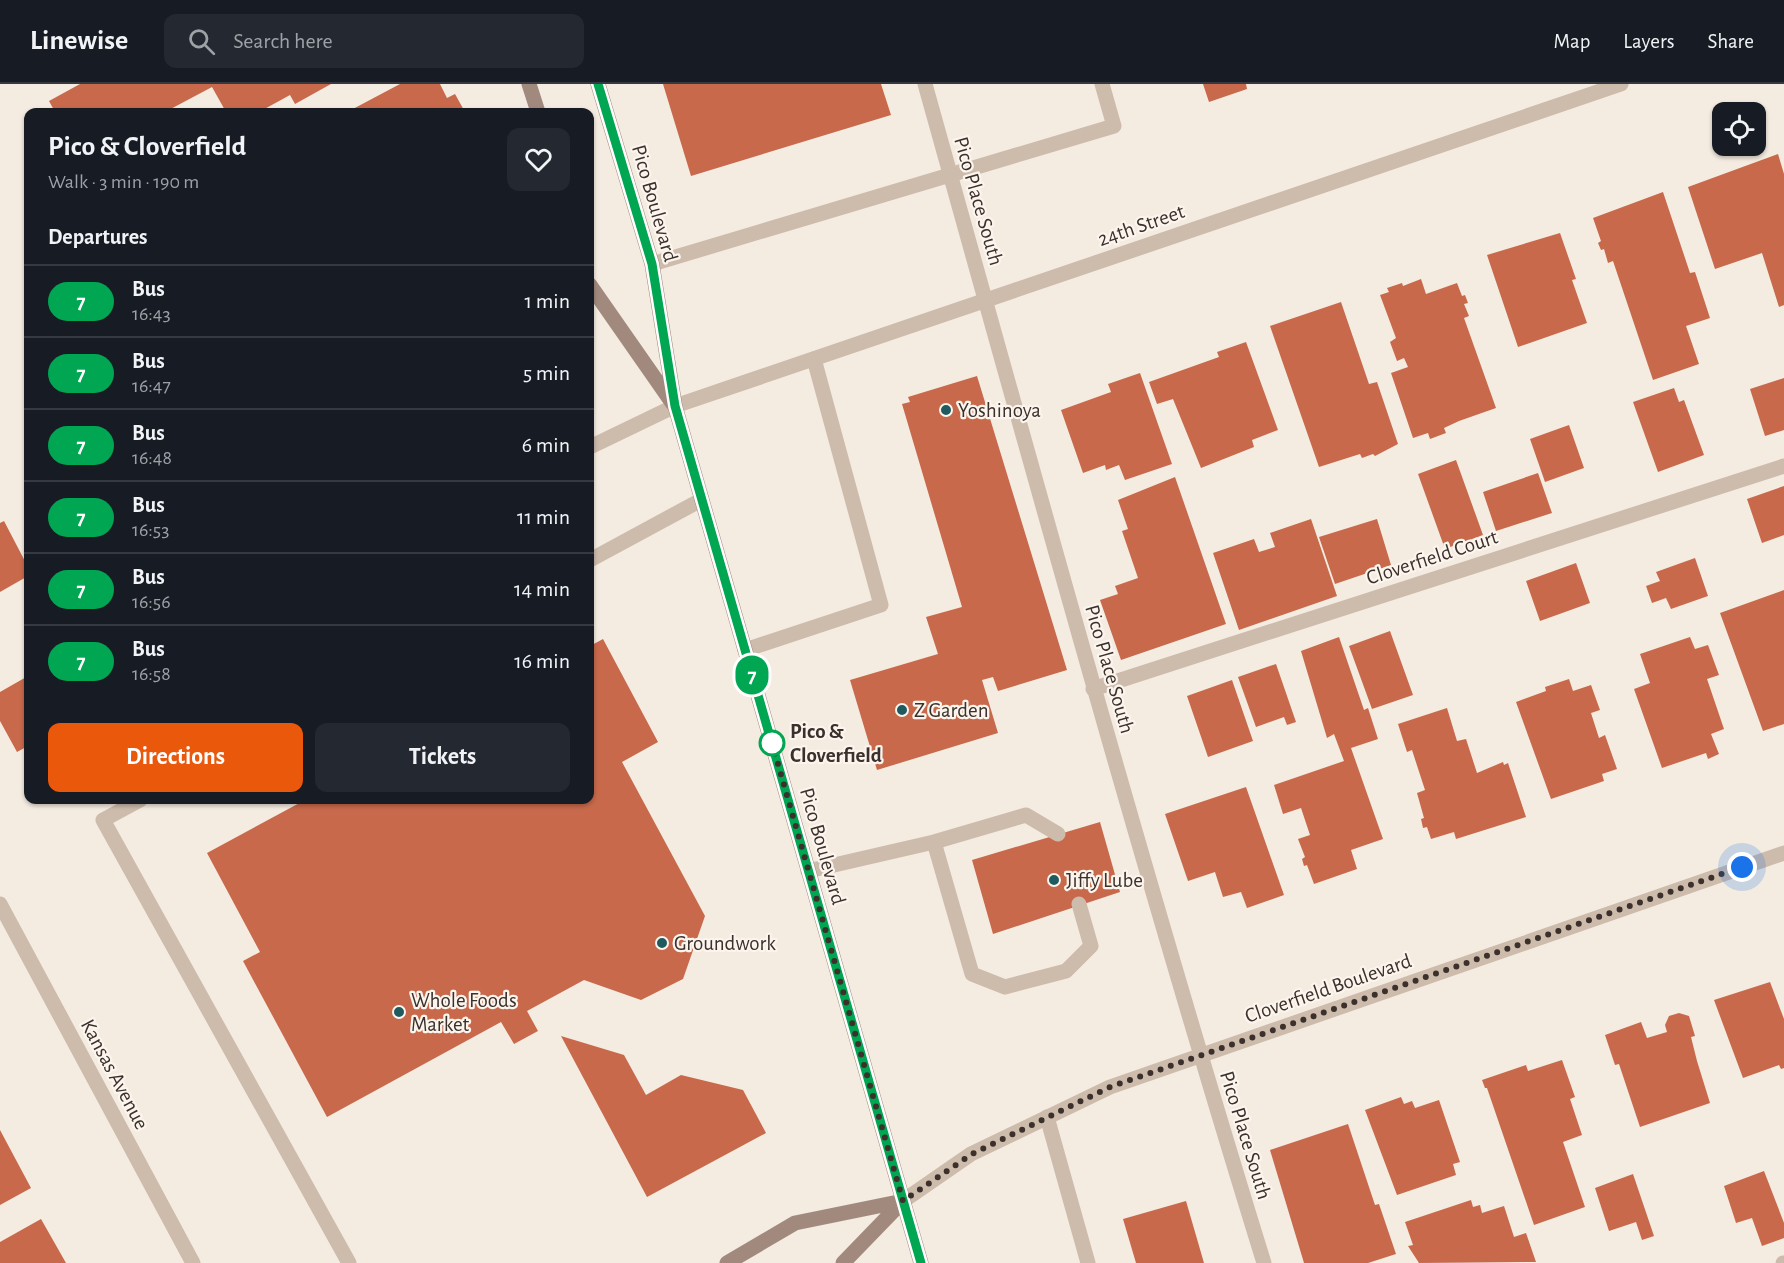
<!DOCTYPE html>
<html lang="en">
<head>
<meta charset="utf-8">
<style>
  :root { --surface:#171b24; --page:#242831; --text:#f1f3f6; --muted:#9ea1a6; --line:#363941; --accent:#ea580c }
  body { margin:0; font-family:"Alegreya Sans",sans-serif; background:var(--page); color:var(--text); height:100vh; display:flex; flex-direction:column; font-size:22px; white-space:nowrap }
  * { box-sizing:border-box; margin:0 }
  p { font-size:20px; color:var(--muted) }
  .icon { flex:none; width:33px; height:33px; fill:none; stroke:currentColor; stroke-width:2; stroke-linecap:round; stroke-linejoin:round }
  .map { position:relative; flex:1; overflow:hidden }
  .side { position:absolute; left:24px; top:24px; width:570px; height:696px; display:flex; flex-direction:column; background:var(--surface); border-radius:12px; box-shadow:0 2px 4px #0004 }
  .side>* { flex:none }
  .badge { padding:0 12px; border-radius:20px; font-size:21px; line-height:39px }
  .buttons { position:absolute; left:1712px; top:18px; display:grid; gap:12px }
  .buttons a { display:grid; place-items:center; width:54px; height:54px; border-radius:12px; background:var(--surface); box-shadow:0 2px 4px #0004; font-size:30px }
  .you { position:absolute; width:30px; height:30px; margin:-15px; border:4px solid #fff; border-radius:50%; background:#1a73e8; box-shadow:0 0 0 9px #1a73e833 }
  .map>.badge { position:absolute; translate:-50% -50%; box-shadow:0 0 0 3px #fff }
  h2 { padding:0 24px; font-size:22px; line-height:54px }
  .round { display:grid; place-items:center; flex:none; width:63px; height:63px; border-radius:12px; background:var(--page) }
  .headline { display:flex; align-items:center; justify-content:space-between; height:102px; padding:0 24px }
  h1 { font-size:28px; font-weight:600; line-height:45px }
  .action { display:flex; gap:12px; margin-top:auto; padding:12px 24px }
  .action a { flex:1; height:69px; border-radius:12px; background:var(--accent); color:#fff; font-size:24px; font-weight:600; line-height:69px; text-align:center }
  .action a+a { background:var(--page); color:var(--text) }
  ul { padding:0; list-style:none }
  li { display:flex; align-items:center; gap:18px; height:72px; padding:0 24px; border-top:2px solid var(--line) }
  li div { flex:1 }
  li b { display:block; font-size:22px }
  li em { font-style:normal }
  li .badge { min-width:66px; font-weight:700; text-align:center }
  header { display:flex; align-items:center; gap:36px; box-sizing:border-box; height:84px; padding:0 30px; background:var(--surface); border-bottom:2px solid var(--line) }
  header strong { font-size:28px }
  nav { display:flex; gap:33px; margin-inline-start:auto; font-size:21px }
  .search { width:420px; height:54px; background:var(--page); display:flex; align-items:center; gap:15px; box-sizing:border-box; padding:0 21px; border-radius:12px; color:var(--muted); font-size:22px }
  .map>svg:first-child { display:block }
</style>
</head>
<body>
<header>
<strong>Linewise</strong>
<div class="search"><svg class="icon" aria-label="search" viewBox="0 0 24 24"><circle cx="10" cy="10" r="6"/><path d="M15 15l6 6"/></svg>Search here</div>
<nav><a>Map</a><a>Layers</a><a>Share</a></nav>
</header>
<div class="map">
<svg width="1784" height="1179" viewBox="0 0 1784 1179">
  <rect width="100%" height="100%" fill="#f4ebe1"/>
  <path fill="#c8694b" d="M80,0H331L295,20L290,11L259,28H226L212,3L165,28H55L49,17Z
    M400,0H440L447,14L455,10L465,28H352L351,26Z
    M663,0H881L891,31L691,92Z
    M1203,0H1246L1247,5L1209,18Z
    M1778,70L1784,90V221L1779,223L1762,169L1715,185L1688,103Z
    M1663,108L1690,189L1695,188L1710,234L1686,242L1699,280L1653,296L1613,177L1608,179L1604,165L1601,166L1598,159L1601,157L1593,134Z
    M1560,149L1576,195L1572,196L1587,239L1518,263L1487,171Z
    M1421,195L1426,210L1457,199L1462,212L1465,211L1468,219L1464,220L1469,232L1464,234L1496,324L1459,337L1444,344L1446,349L1430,355L1428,349L1413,354L1391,289L1408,283L1404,274L1397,277L1390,258L1396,254L1380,211L1389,208L1387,204L1402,199L1403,202Z
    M1341,218L1369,300L1377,298L1398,360L1375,372L1373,370L1362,374L1360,370L1319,383L1270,242Z
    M1246,258L1278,346L1252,356L1254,363L1201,384L1173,315L1157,320L1149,298L1219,273L1217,268Z
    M1140,289L1172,380L1125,396L1119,381L1106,386L1105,381L1083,389L1061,326L1111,308L1108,300Z
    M977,292L1067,586L998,607L993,593L982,596L998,649L877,686L850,596L938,570L926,533L962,523L902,320L910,318L908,313Z
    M1784,294V346L1765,352L1750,305Z
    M1674,304L1679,318L1684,316L1704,371L1658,388L1633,318Z
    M1569,341L1584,384L1545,398L1530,355Z
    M1456,376L1483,451L1445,465L1418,390Z
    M1538,389L1552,429L1496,447L1483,408Z
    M1175,393L1226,540L1121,576L1100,516L1118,510L1115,502L1138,494L1122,447L1128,445L1118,416Z
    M1784,402V451L1762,459L1747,415Z
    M1311,435L1337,512L1239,546L1213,469L1254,455L1259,468L1275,463L1270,449Z
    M1377,435L1391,481L1335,500L1319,453Z
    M4,437L28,483V492L0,508V439Z
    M1695,474L1708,512L1671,525L1666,514L1652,519L1646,502L1660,497L1656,488Z
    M1576,479L1590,519L1540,537L1526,497Z
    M1784,506V640L1763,647L1720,529Z
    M1390,547L1413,611L1372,625L1349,562Z
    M1339,553L1364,626L1368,624L1378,655L1351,664L1383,755L1351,766L1357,785L1314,800L1307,781L1304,782L1302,775L1305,773L1298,755L1310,751L1301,724L1283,730L1274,701L1344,677L1334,650L1327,654L1301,567Z
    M1690,553L1695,565L1708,561L1719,591L1707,595L1724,645L1711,650L1719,670L1708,675L1706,669L1662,684L1634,605L1650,599L1640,570Z
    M603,555L658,658L622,678L705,832L683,895L641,916L584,896L527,927L538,947L514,960L501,938L327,1033L243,877L260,868L207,769L305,716H590V562Z
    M1276,580L1296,638L1287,641L1284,633L1256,643L1238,593Z
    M28,592V662L17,668L0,637V608Z
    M1569,595L1573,607L1591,601L1600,626L1591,629L1599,654L1605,651L1617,685L1602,690L1604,697L1551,715L1516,618L1546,607L1545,603Z
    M1232,596L1253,657L1208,673L1187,612Z
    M1447,624L1457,657L1466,655L1477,689L1503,678L1504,681L1508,679L1526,733L1456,755L1454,748L1431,755L1427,743L1423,744L1421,735L1424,734L1417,709L1425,706L1412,666L1407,668L1398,640Z
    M1246,703L1284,811L1247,824L1241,808L1223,813L1215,788L1188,797L1165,730Z
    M1100,738L1120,808L993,850L972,776Z
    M1770,898L1784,935V984L1781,985L1779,981L1743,994L1714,916Z
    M1679,929L1689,932L1695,952L1691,953L1697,977L1710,1019L1640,1043L1619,980L1615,981L1605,951L1641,938L1647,954L1667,948L1665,941L1669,932Z
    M561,952L624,971L646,1011L681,991L743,1006L766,1049L647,1113Z
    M1562,976L1575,1013L1570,1015L1582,1051L1563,1058L1585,1123L1534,1141L1487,1004H1485L1482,996L1526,981L1528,987Z
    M1401,1013L1404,1020L1412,1017L1415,1024L1439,1016L1460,1078L1453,1080L1456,1091L1397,1111L1365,1026Z
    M1348,1040L1375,1121L1379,1120L1396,1170L1368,1179H1304L1270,1066Z
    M0,1046L31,1104L0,1121Z
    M1764,1087L1784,1139V1154L1762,1162L1752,1134L1736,1139L1724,1102Z
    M1633,1090L1654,1152L1642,1156L1636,1138L1609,1147L1595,1104Z
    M1471,1116L1473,1123L1480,1121L1482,1129L1504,1122L1514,1153L1526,1149L1536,1178L1419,1179L1408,1162L1413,1161L1405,1138Z
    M1186,1117L1204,1179H1136L1123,1135Z
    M41,1135L66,1179H0V1158Z"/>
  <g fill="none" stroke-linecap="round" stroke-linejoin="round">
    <path stroke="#cdbbac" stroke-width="15" d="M925,0C1035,394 1143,788 1264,1179
      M652,180L1114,42L1102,0
      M590,363L675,322
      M590,476L701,416
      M745,566L881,521L814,275
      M1093,605L1784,382
      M140,716L103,736L349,1179
      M1058,750L1026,731L934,758L972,890L1005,903L1066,887L1091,862L1079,820
      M808,787L934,758
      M1047,1033L1088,1179
      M1783,1179H1784"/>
    <path stroke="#cdbbac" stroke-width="15" d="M675,322L1621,0
      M0,820L193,1179"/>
    <path stroke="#cdbbac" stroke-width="15" d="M903,1117L971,1070L1110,1003L1784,769"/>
    <path stroke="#a18a7d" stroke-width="15" d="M529,0L538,28
      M598,0L652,180L675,322L921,1179
      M590,201L673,320
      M727,1179L795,1139L903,1117
      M843,1179L903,1117"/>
  </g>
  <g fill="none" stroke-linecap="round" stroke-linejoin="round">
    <g stroke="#fff" stroke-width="14">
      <path id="line" d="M598,0L652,180L675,322L921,1179"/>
    </g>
    <use href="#line" stroke="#00a651" stroke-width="9"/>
    <path stroke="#3b302b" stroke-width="6" stroke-dasharray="0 10.8" d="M772,659L903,1117L972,1070L1110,1003L1742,783"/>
  </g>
  <g fill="#1f5a5e" stroke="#fbf5ee" stroke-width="2">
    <circle cx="946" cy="326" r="6"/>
    <circle cx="902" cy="626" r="6"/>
    <circle cx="1054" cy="796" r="6"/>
    <circle cx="662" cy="859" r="6"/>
    <circle cx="399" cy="928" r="6"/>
  </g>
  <circle fill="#fff" stroke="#00a651" stroke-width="3" cx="772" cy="659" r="12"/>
  <g text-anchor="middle" stroke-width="4.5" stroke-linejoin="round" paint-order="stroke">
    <g font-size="21" fill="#3b302b" stroke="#fbf5ee">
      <text transform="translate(979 117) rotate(74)" y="7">Pico Place South</text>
      <text transform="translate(655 119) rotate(74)" y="7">Pico Boulevard</text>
      <text transform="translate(1141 141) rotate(-19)" y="7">24th Street</text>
      <text transform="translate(1432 473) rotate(-18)" y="7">Cloverfield Court</text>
      <text transform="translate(1110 585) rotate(74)" y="7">Pico Place South</text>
      <text transform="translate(823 762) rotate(74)" y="7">Pico Boulevard</text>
      <text transform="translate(1328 904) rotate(-19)" y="7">Cloverfield Boulevard</text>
      <text transform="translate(115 990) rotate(62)" y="7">Kansas Avenue</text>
      <text transform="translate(1246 1051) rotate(73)" y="7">Pico Place South</text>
    </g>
    <g font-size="21" fill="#3b302b" stroke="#fbf5ee" text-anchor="start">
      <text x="958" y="333">Yoshinoya</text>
      <text x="914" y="633">Z Garden</text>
      <text x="1066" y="803">Jiffy Lube</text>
      <text x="674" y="866">Groundwork</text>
      <text x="411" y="923">Whole Foods<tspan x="411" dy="24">Market</tspan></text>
    </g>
    <g font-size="21" font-weight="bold" fill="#3b302b" stroke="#fbf5ee" text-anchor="start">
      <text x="790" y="654">Pico &amp;<tspan x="790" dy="24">Cloverfield</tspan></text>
    </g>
  </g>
</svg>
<div class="buttons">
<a><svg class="icon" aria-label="locate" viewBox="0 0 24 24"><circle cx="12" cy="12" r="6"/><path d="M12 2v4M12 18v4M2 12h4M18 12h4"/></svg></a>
</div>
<div class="you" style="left:1742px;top:783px"></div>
<b class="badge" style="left:752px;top:591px;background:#00a651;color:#fff">7</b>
<section class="side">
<div class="headline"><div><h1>Pico &amp; Cloverfield</h1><p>Walk · 3 min · 190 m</p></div><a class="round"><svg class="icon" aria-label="heart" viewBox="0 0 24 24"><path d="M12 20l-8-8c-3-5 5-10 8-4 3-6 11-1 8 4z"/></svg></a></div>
<h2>Departures</h2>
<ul>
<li><span class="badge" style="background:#00a651;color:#fff">7</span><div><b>Bus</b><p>16:43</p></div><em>1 min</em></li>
<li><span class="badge" style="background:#00a651;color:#fff">7</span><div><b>Bus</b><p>16:47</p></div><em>5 min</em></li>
<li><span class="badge" style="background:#00a651;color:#fff">7</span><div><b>Bus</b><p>16:48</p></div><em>6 min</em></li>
<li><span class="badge" style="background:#00a651;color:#fff">7</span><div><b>Bus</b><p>16:53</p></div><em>11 min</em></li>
<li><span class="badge" style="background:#00a651;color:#fff">7</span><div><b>Bus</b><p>16:56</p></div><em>14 min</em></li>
<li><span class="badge" style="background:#00a651;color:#fff">7</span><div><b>Bus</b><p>16:58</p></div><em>16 min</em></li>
</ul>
<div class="action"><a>Directions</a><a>Tickets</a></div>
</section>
</div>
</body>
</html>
